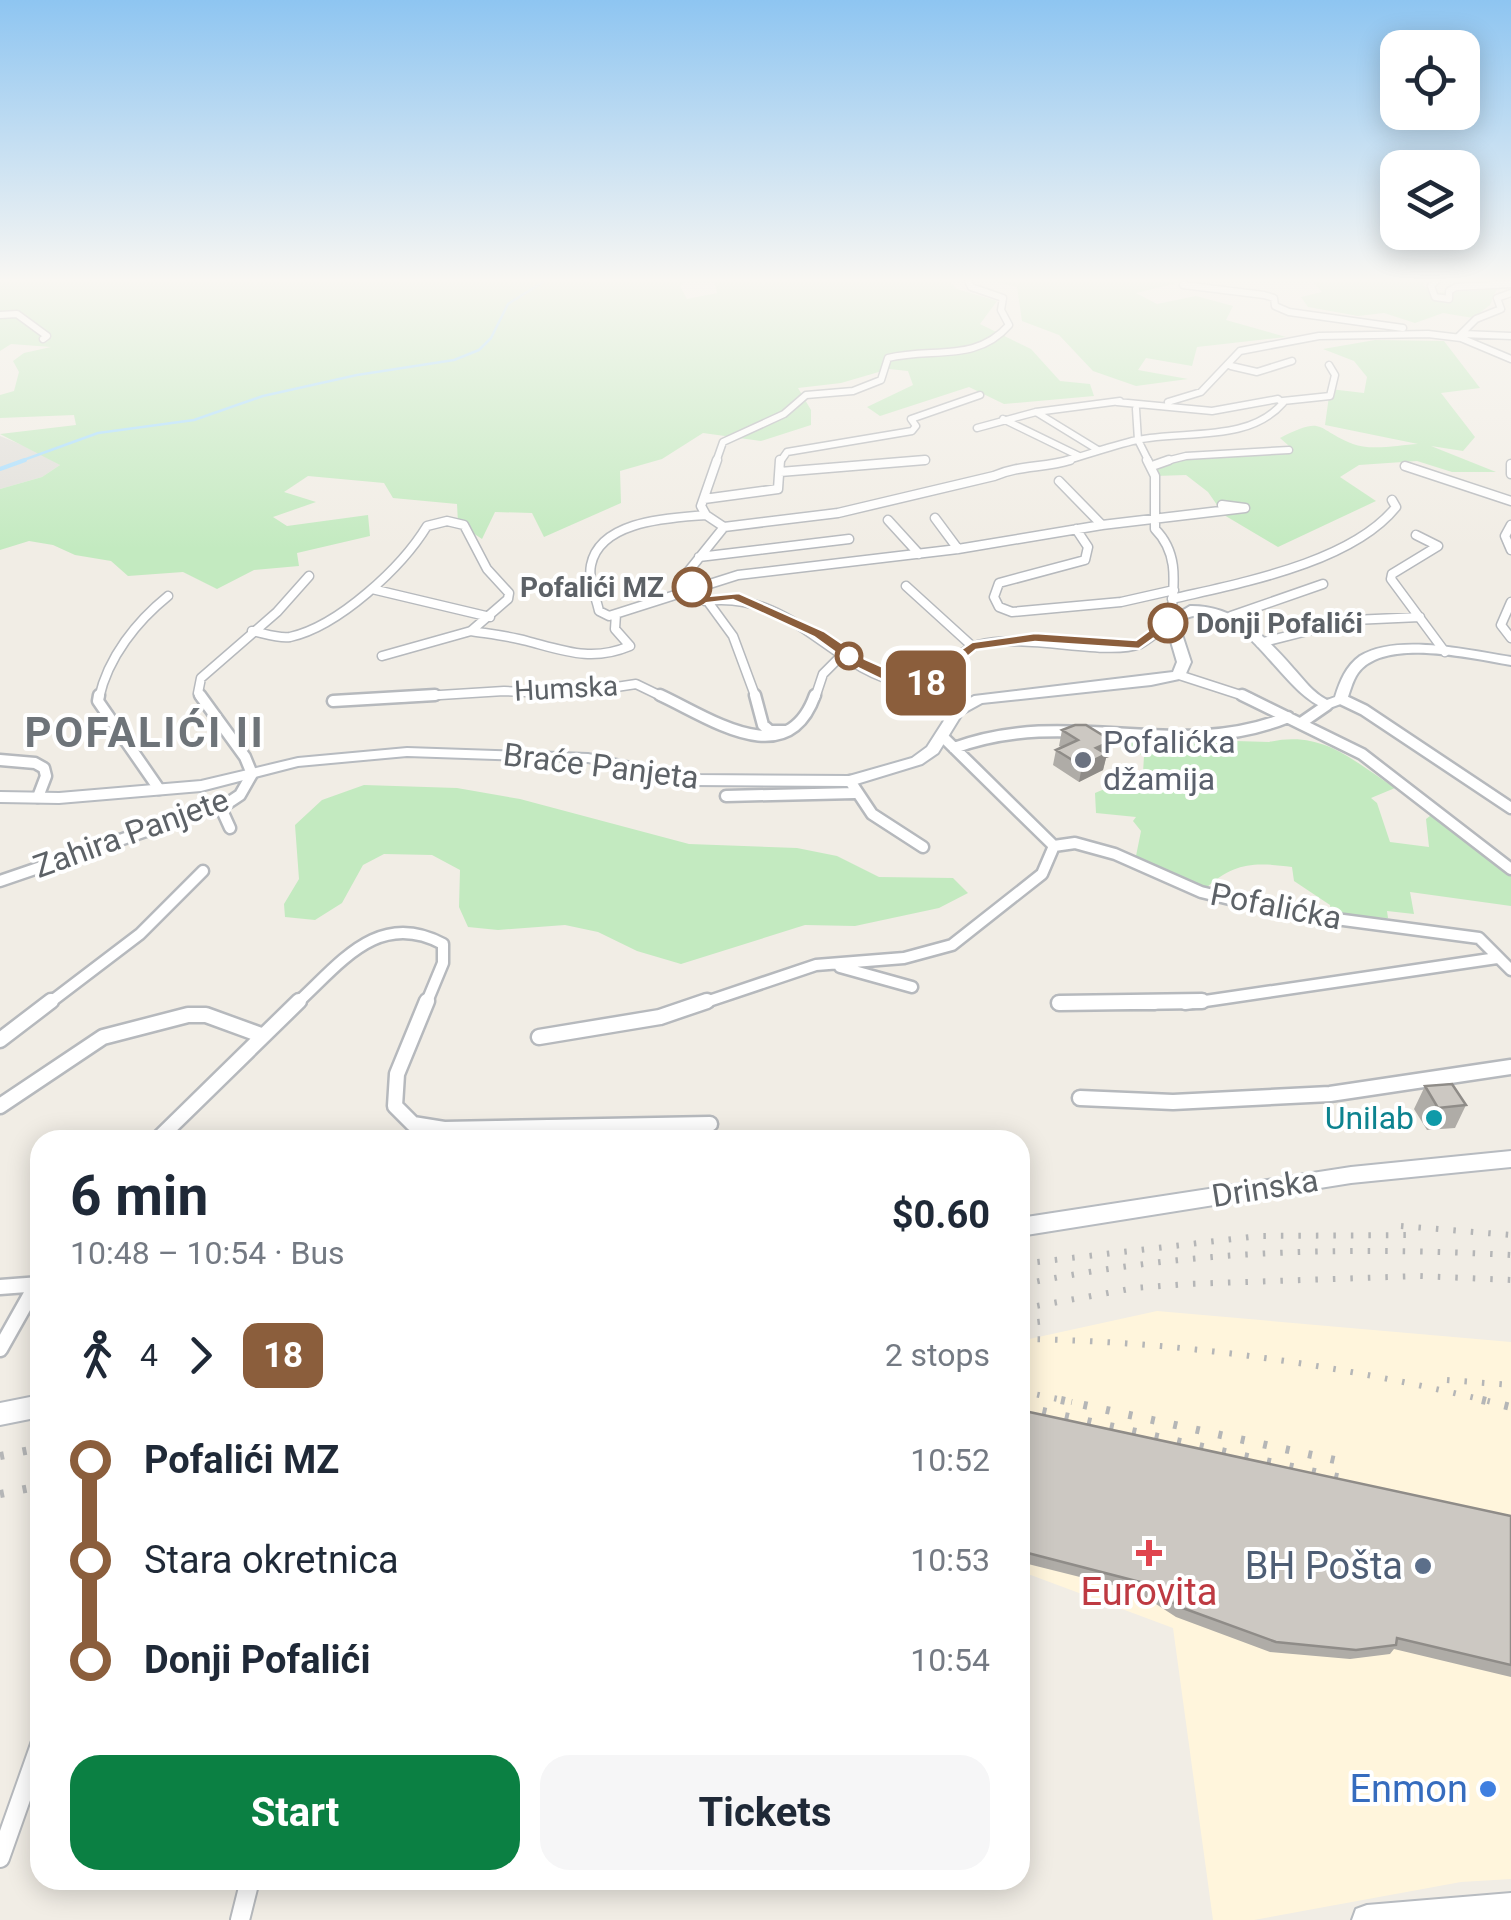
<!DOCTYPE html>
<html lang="en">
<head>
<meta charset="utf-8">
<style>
  :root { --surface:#fff; --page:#f6f6f7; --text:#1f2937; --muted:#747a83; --accent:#0b8043 }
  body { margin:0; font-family:Roboto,sans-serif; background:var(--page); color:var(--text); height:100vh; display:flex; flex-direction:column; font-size:38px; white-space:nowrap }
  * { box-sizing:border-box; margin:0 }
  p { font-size:32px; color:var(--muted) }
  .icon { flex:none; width:55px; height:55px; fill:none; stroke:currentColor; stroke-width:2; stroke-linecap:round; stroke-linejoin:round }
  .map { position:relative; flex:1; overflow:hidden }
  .drawer { position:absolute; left:30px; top:1130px; width:1000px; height:760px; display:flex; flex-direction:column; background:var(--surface); border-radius:30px; box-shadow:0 5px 25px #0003 }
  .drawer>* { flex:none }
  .badge { padding:0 20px; border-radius:15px; font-size:35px; line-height:65px }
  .tools { position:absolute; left:1380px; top:30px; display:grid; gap:20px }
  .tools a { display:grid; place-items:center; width:100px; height:100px; border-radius:20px; background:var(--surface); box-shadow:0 5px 25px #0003; font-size:50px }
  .map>.badge { position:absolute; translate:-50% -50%; box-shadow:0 0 0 5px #fff }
  .legs { display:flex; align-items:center; gap:15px; height:110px; padding:0 40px; font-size:32px }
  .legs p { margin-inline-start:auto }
  .head { display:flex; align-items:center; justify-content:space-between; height:170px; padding:0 40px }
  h1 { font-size:55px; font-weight:700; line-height:75px }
  .primary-button { display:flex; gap:20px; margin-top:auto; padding:20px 40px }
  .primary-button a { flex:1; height:115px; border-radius:30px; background:var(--accent); color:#fff; font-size:40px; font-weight:700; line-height:115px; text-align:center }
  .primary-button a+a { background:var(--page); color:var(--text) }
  ul { padding:0 40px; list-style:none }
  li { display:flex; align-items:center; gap:35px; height:100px; font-size:38px }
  li i { display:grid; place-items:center; width:15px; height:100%; margin:0 12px; background:currentColor }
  li i::after { content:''; width:25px; height:25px; margin:-12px; border:8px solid; border-radius:50%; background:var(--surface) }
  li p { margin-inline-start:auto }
  li:first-child i { background:linear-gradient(#0000 50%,currentColor 0) }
  li:last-child i { background:linear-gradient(currentColor 50%,#0000 0) }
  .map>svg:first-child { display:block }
</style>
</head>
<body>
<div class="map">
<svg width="1511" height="1920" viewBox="0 0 1511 1920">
  <rect width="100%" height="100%" fill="#f1ede5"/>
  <path fill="#fff5dc" d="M1157,1311L1511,1342V1879L1461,1882L1254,1920H1213L1173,1628L1020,1571V1341Z"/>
  <path fill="#e1dfda" d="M0,436L44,454L60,465L42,477L0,489Z"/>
  <path fill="#c3eac0" d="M0,280H686L680,286L687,299L717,293L714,280H947L957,289L997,301L980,324L1031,349L1060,381L1090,384L1094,396L1004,404L969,387L880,416L867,407L913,385L908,371L889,369L841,383L798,388L811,410V425L761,441L703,433L662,459L620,471L621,503L544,537L532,513L495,512L482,539L458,523L457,504L393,498L384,483L308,476L284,492L316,502L273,517L287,526L368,515L370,536L297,553L299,566L254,570L217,589L183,572L128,576L111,561L75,555L53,545L29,541L0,550V489L42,477L60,465L0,434L76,425L74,415L0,418V395L14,391L19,372L13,361L24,353L51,347L11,344L0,351Z
    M987,280H1190L1136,293L1157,304L1196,296L1233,306L1226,320L1286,337L1197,347L1192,366L1146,358L1138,370L1188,379L1136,386L1093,371L1059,335L1022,321L1017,287Z
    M1311,280H1430L1423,285L1435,293L1497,289L1490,305L1473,318L1443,313L1415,323L1384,313L1358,316L1308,307L1301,297L1322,292Z
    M1375,340L1444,341L1480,388L1441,393L1475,437L1463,451L1431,446L1496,472H1452L1417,461L1359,465L1340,477L1376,501L1278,547L1224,515L1208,492L1186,475L1155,476L1154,471L1161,461C1204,452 1246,454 1289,446L1280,438C1326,415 1314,429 1353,444C1370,451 1399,445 1418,444L1325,425L1330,389L1364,393L1367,377L1354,361L1323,349Z
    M1102,737L1269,742C1323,730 1352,760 1395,788L1371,798L1377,803L1390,842L1429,847L1426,819L1434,813L1511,874V906L1410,892L1414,914L1387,911L1388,918L1332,916L1330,905L1294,881L1292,867C1254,862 1234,862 1205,889L1136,856L1141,831L1133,821L1136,817L1096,813L1095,793L1143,773L1144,756Z
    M364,785L457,788L520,799L689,844L797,848L837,856L879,877L953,878L968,893L939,908L855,926L805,925L681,964L637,951L598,932L565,925L498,930L468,927L459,907L460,870L432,855L384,854L363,865L342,903L315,920L285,917L284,904L299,879L295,825L322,800Z"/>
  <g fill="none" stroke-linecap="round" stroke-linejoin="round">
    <path stroke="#a7deff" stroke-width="2.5" d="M18,462L98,433L194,420L263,396L357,375L454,360L479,350L491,338L508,304L546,280"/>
    <path stroke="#a7deff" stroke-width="4" d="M0,469L25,460"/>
    <g stroke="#b6b9bd" stroke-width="9">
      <path id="street-far4" d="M1437,280L1431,286L1435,297L1449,299V291L1456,287L1511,284
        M1183,285L1264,295L1274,298L1275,306L1289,312L1403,328
        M0,315L17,314L47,336L43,339
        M1463,334L1511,336
        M1458,337L1476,319L1501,309L1497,298L1511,293
        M1231,366L1257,372L1292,361
        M1283,401L1330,396L1335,375L1329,365
        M1168,402L1201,392L1240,351L1319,336L1428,334L1461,338L1511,359
        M1136,409L1138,440L1149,462
        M1036,412L1098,450
        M1003,419L1079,456
        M977,428L1036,412L1120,401
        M716,462L723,442L784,414L806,395L853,391L881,380L888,358C932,347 976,363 1009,325L1001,310L1003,298L971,287L968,280
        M780,462L787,452L912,431L916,426L911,419L980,395
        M897,462L925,460
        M1062,462C1086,455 1111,446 1137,440C1185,430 1248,443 1283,403L1278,399L1212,411L1117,402
        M1162,462L1186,456L1289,450"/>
    </g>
    <g stroke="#b6b9bd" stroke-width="11">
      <path id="street-far3" d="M717,460L701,506L706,515L724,527
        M1511,464V474
        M1152,466L1169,460
        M1405,466L1511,501
        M780,472L925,460
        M1059,481L1102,525
        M704,499L778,489L780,460
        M706,515C670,518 600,520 591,565C588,580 596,597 599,611L609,616L738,575L958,549L1102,525L1245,508L1222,505
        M935,518L958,549
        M888,520L919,554
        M1511,525L1505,536L1511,550
        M1076,529L1088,547L1085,560L999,583L994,597L999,607L1012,612L1121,602L1174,590
        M1416,535L1438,546L1392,574L1391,579L1445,652
        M699,557L849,539
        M906,586L972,646
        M372,589L490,617
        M1172,599C1240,583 1351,563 1396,507L1392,500
        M705,601C794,590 829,669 906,684C937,690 952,652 978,645C1025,632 1105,657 1140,644C1150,639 1162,628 1171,621C1173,588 1181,555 1155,529V476L1147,460
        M1511,602L1501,625L1511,638
        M1231,616L1323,584
        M1353,620L1420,617
        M252,631C263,633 279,639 290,637C339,626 402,567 427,526L447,521L464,525L487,569L509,593L508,599L471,631L382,656
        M471,631C490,634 509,636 527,641C565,651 592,662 630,646L615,629L616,614
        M1260,643L1315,629
        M1179,675L1250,698
        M99,698C108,657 137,621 168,596
        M201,698L198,693L201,678L277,612L309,576
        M392,698L504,691L570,694L636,684L665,698
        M756,698L733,636L687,573L724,527L838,513L994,476C1019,465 1044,468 1070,460
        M815,698L823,674L844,653"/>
    </g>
    <g stroke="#b6b9bd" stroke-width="15">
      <path id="street-far2" d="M99,695L98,701L159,789
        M660,695C710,718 787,774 815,695
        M755,695L763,725L770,731H786
        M1242,695L1362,754L1511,869
        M1341,699L1364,710L1511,808
        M333,701L435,695
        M1301,723L1327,705
        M942,736L1054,846
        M954,748C1071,705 1176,763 1288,717
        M0,760L35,763L44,768L46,776L38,797
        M850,781L872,814L923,847
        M726,796L855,793
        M220,806L230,828
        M1054,846L1075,843L1115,854L1201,892L1283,912L1479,938L1511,970
        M0,881L228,803L240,795L252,774L245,757L200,695
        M840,967L912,987
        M1059,1003L1155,1004
        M48,1004L140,934L203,871
        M296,1004C340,964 378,909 443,944V963L426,1004
        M700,1004L816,965L904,958L952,945L1042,874L1054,846
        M1185,1004L1497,958"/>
    </g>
    <g stroke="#b6b9bd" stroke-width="19">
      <path id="street-far1" d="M427,1001L397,1074L395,1106L413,1124L444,1129L710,1124
        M1059,1003L1202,1001
        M539,1037L660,1017L707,1001
        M0,1040L51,1001
        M1080,1098L1173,1102L1330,1094L1511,1067
        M0,1106L103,1037L188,1015H206L261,1035
        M157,1140L299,1001
        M0,1287L40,1284
        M0,1349L40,1278"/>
    </g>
    <g stroke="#b6b9bd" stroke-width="22">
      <path id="street" d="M0,1858L40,1745
        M240,1920L250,1880"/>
    </g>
    <g stroke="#b7bbc0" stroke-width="4">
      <path id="secondary" d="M1190,606C1235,605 1265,636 1293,668C1304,680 1313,693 1327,700L1335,697C1340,681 1346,666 1360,656C1398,633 1470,651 1511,657V665C1473,659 1385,637 1358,673C1352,681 1350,693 1346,702L1327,709C1277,693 1241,586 1178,622L1191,662L1184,678L1151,685L982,703L962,714L938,753L922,764L850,786L694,785L588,762L407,756L298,766L201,791L59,803L0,802V792L59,793L201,781L298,758L407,748L588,754L694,775L849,776L912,758L927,747L952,708L974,696L1173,672L1177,662L1165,621Z
        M1511,1151V1167L1351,1183L1020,1236V1218L1351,1167Z
        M40,1395V1417L0,1425V1403Z
        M1511,1893V1920H1352L1356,1909L1367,1905Z"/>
    </g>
    <use href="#street-far4" stroke="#fff" stroke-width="6"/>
    <use href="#street-far3" stroke="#fff" stroke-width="8"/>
    <use href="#street-far2" stroke="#fff" stroke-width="10"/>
    <use href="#street-far1" stroke="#fff" stroke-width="14"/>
    <use href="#street" stroke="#fff" stroke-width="18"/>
    <use href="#secondary" fill="#fff" fill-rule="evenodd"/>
    <path stroke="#b5b6b7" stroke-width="6" stroke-dasharray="2.5 15" stroke-linecap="butt" d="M1401,1226L1511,1235
      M1020,1264L1259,1236L1416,1235
      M1020,1285C1183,1250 1345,1246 1511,1255
      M1020,1309L1135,1288L1187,1284L1420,1276L1511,1280
      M1020,1324L1046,1321
      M1020,1339C1180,1341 1336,1364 1492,1402
      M1447,1380L1511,1385
      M1020,1391L1072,1402"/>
    <path stroke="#b5b6b7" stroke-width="8" stroke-dasharray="4 19" stroke-linecap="butt" d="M1061,1400L1344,1462
      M1482,1400L1511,1407
      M1020,1406L1346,1479
      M0,1456L40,1448
      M0,1494L40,1486"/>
  </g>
  <path fill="#afaca7" d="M1062,730L1112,741L1109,757L1106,758L1103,770L1079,782L1053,765L1056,750L1061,747L1059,746Z
    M1425,1086L1466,1105L1455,1128L1427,1130L1414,1109Z
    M1020,1410L1511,1516V1677L1394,1649L1390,1654L1350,1659L1270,1652L1176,1617L1136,1591L1020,1562Z"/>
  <path fill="#8f8c88" d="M1112,741L1109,757L1106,758L1103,770L1079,782L1082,766L1096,748Z"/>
  <path fill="#ccc8c2" stroke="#8f8c88" stroke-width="2.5" d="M1075,725H1086L1112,741L1096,748L1106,754L1082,766L1056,750L1078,740L1062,730Z
    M1452,1084L1466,1105L1438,1108L1425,1086Z
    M1020,1410L1511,1516V1665L1397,1638L1396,1645L1356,1650L1276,1642L1180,1607L1140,1582L1020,1551Z"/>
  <linearGradient id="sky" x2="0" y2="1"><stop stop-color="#8ec5f1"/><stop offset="0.51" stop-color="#f9f7f3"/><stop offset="1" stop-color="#f9f7f3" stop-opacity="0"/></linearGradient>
  <rect width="1511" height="549" fill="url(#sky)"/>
  <path fill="#8b5e3c" stroke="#fff" stroke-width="2.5" d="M692,583L708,596L739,593L824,631L865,659L915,681L972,642L1035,633L1136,640L1163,620L1175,623L1139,649L1035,642L976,650L931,687L915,690L897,687L854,666L814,637L733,600L700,604L685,587Z"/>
  <g fill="#fff" stroke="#8b5e3c" stroke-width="5">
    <circle cx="692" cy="587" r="18"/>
    <circle cx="1168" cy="623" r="18"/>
    <circle cx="849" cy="656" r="12"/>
  </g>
  <circle fill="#6b7280" stroke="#fff" stroke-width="4" cx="1083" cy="760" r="10"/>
  <circle fill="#0f9aa8" stroke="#fff" stroke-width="4" cx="1434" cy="1118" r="10"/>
  <path fill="#e0444e" stroke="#fff" stroke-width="4" d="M1144 1538h10v10h10v10h-10v10h-10v-10h-10v-10h10z"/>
  <circle fill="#5c6f8a" stroke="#fff" stroke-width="4" cx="1423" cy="1566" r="10"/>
  <circle fill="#3f7fe0" stroke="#fff" stroke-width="4" cx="1488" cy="1789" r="10"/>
  <g text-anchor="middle" stroke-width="8" stroke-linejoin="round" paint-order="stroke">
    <g font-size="28" font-weight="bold" fill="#5d6267" stroke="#fff" text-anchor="end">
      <text x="664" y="597">Pofalići MZ</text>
      <text x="1196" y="633" text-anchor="start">Donji Pofalići</text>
    </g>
    <g font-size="28" fill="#5d6267" stroke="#fff">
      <text transform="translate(566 688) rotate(-3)" y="10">Humska</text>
    </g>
    <g font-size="32" fill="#5b616d" stroke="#fff" text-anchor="start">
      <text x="1103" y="753">Pofalićka<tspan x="1103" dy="37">džamija</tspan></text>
    </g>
    <g font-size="32" fill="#5d6267" stroke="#fff">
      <text transform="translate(601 766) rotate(7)" y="11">Braće Panjeta</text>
      <text transform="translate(131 833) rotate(-20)" y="11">Zahira Panjete</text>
      <text transform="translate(1276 906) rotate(11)" y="11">Pofalićka</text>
      <text transform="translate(1265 1188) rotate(-9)" y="11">Drinska</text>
    </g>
    <g font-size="32" fill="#0d838f" stroke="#fff" text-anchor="end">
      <text x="1414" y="1129">Unilab</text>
    </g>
    <g font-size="38" fill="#4e5e75" stroke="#fff" text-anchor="end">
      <text x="1403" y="1579">BH Pošta</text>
    </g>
    <g font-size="38" fill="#be3a42" stroke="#fff">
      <text x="1149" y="1605">Eurovita</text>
    </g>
    <g font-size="38" fill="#366cbe" stroke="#fff" text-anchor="end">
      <text x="1468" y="1802">Enmon</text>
    </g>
    <g font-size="42" font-weight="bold" letter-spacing="2.5" fill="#6e7479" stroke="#fff">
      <text x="145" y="747">POFALIĆI II</text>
    </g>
  </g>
</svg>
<div class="tools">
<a><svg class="icon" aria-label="locate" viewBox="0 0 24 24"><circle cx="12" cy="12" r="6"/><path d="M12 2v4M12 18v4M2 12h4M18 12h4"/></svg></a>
<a><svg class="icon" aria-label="layers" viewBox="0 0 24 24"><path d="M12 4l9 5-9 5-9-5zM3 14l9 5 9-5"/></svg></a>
</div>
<b class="badge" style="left:926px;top:683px;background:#8b5e3c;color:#fff">18</b>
<section class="drawer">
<div class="head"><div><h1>6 min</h1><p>10:48 – 10:54 · Bus</p></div><b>$0.60</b></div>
<div class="legs"><svg class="icon" aria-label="walk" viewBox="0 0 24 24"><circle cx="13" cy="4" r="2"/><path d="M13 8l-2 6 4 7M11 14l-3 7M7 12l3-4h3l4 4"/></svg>4<svg class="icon" aria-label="forward" viewBox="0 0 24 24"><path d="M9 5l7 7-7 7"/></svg><b class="badge" style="background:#8b5e3c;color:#fff">18</b><p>2 stops</p></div>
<ul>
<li><i style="color:#8b5e3c"></i><b>Pofalići MZ</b><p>10:52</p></li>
<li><i style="color:#8b5e3c"></i><span>Stara okretnica</span><p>10:53</p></li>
<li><i style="color:#8b5e3c"></i><b>Donji Pofalići</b><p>10:54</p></li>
</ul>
<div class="primary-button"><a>Start</a><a>Tickets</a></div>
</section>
</div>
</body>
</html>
